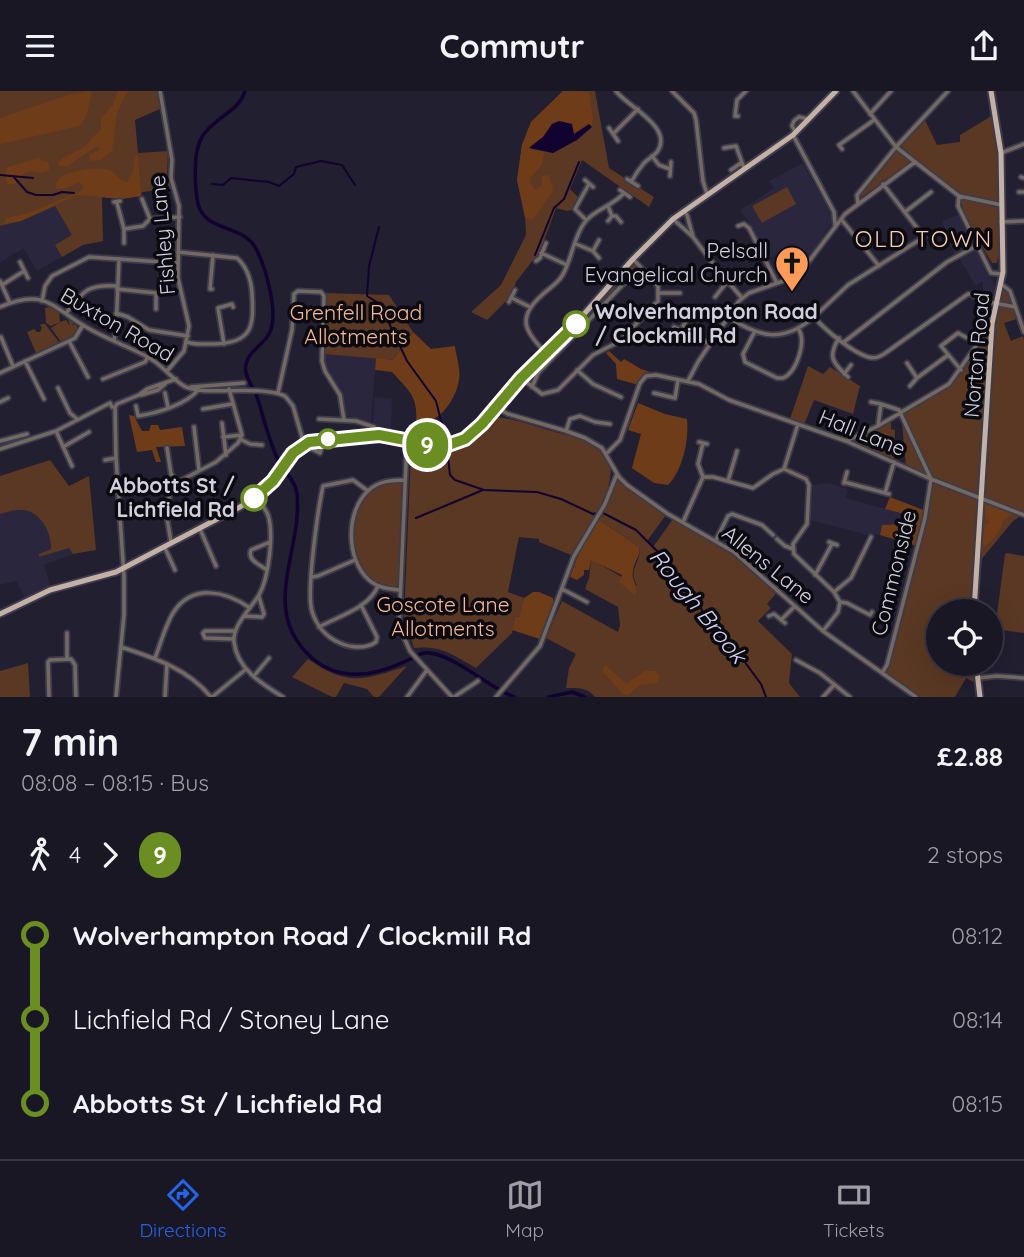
<!DOCTYPE html>
<html lang="en">
<head>
<meta charset="utf-8">
<style>
  :root { --surface:#191724; --page:#262431; --text:#f1f3f6; --muted:#9f9fa6; --line:#373641; --accent:#2563eb }
  body { margin:0; font-family:Quicksand,sans-serif; background:var(--page); color:var(--text); height:100vh; display:flex; flex-direction:column; font-size:26px; white-space:nowrap }
  * { box-sizing:border-box; margin:0 }
  p { font-size:23px; color:var(--muted) }
  .icon { flex:none; width:38px; height:38px; fill:none; stroke:currentColor; stroke-width:2; stroke-linecap:round; stroke-linejoin:round }
  .map { position:relative; height:606px; overflow:hidden }
  .panel { display:flex; flex-direction:column; background:var(--surface); flex:1 }
  .panel>* { flex:none }
  .badge { padding:0 14px; border-radius:23px; font-size:24px; line-height:46px }
  .buttons { position:absolute; left:926px; top:508px; display:grid; gap:14px }
  .buttons a { display:grid; place-items:center; width:77px; height:77px; border-radius:50%; background:var(--surface); box-shadow:0 7px 28px #0002,0 0 0 2px var(--line); font-size:35px }
  .map>.badge { position:absolute; translate:-50% -50%; box-shadow:0 0 0 4px #fff }
  .legs { display:flex; align-items:center; gap:10px; height:77px; padding:0 21px; font-size:23px }
  .legs p { margin-inline-start:auto }
  .overview { display:flex; align-items:center; justify-content:space-between; height:119px; padding:0 21px }
  h1 { font-size:38px; font-weight:700; line-height:52px }
  ul { padding:0 21px; list-style:none }
  li { display:flex; align-items:center; gap:24px; height:84px; font-size:26px }
  li i { display:grid; place-items:center; width:10px; height:100%; margin:0 9px; background:currentColor }
  li i::after { content:''; width:18px; height:18px; margin:-9px; border:5px solid; border-radius:50%; background:var(--surface) }
  li p { margin-inline-start:auto }
  li:first-child i { background:linear-gradient(#0000 50%,currentColor 0) }
  li:last-child i { background:linear-gradient(currentColor 50%,#0000 0) }
  header { display:flex; justify-content:space-between; align-items:center; height:91px; padding:0 21px; background:var(--surface); font-size:32px; font-weight:700 }
  .menu { display:flex; justify-content:space-around; align-items:center; height:98px; border-top:2px solid var(--line); background:var(--surface); font-size:19px; color:var(--muted) }
  .menu a { display:grid; justify-items:center; gap:4px }
  .menu .active { color:var(--accent) }
  .map>svg:first-child { display:block }
</style>
</head>
<body>
<header><svg class="icon" aria-label="menu" viewBox="0 0 24 24"><path d="M4 6h16M4 12h16M4 18h16"/></svg>Commutr<svg class="icon" aria-label="share" viewBox="0 0 24 24"><path d="M12 15V3M7 8l5-5 5 5M5 13v7h14v-7"/></svg></header>
<div class="map">
<svg width="1024" height="606" viewBox="0 0 1024 606">
  <rect width="100%" height="100%" fill="#211f30"/>
  <path fill="#29263d" d="M803,72L831,124V133L811,165L792,152L768,169L749,131L740,119L774,97L769,90Z
    M77,104L103,150L83,154L37,180L23,157L0,172V135L21,130Z
    M961,123L995,195L993,209H983V191L975,194L957,163L954,164L942,130Z
    M323,263L376,267L371,332L345,324L342,303L327,279Z
    M374,306L392,307L391,343L373,334Z
    M50,369L71,399L96,459L73,463L44,474L51,497L25,507L16,490L0,494V385Z
    M828,392L848,398L846,407L905,423L902,433L882,434L880,444L873,443L871,445L810,429L813,403L812,394Z"/>
  <path fill="#5a3823" d="M0,0H159L160,18L135,29L138,62L168,60L167,87L171,98L142,101L141,105L121,108L102,106L103,150L83,154L62,166L55,154L72,144L55,115L21,130L0,135Z
    M563,0H595L609,77L654,106L649,116L582,69L570,98L579,107L572,119L567,120L556,117L537,169H533L516,191L512,204L487,229L471,221L501,194L526,144L525,122L517,89L522,54L531,31Z
    M993,24L998,59L1000,154L997,172H992C983,156 959,122 961,104L900,55L925,29L937,54L960,51V44Z
    M894,59H898L912,70L859,108L858,104Z
    M787,96L796,113L762,132L752,115Z
    M633,172L637,173L638,180L629,184L536,282L533,291H529L526,287L529,283L592,220Z
    M1002,195L1008,200L1017,228L1004,232L1011,250L1023,245L1024,249V423L1013,430L980,470L973,520H938V572H973L976,592L966,587L955,606H920L882,582L887,576L911,488L931,388L906,376L901,321L938,303L950,295L962,280L994,233Z
    M326,202L389,204L413,241L393,269L323,263Z
    M50,216L59,219L60,231L66,229L70,235L68,227L74,232L71,234L76,233L78,239L72,246L61,251L51,237L60,231L51,235L46,232L45,217Z
    M42,233H45L59,251L36,262L27,241L34,238L37,241H40L42,237L40,234Z
    M808,275L823,283L830,276L860,295L853,323L814,309L804,334L790,328Z
    M496,326C517,328 538,337 559,342C573,346 593,350 604,361C627,387 584,441 571,464L539,451V448L519,446L508,501L524,507L519,527L515,526L512,542L476,577C453,564 441,554 414,557L404,527L411,361L414,357C456,360 467,359 496,326Z
    M891,331V338L895,339L894,369L856,352L857,346Z
    M50,369L69,395L89,385L96,459L73,463L69,457L39,466V463L51,458C52,440 38,416 17,419C11,419 5,422 0,423V385Z
    M619,390L666,424L647,450L653,456L673,428L722,456L778,500L767,513L771,517L758,530L792,563L789,592L800,606H595C587,596 579,597 566,597L569,577L576,563L546,547L562,510L618,541L620,534L618,516L585,498L589,487L591,468L637,495C627,476 642,473 639,456L598,428L602,425L614,391Z
    M393,392H402L398,494C357,515 326,401 393,392Z
    M1007,462L1024,465V542L995,538L1005,463Z
    M308,568C348,596 364,589 407,575L379,606H374L367,598L344,592L336,606H332L292,586Z
    M28,572L30,606H0V580Z"/>
  <path fill="#6f3c19" d="M89,0L92,1L86,26L80,35L0,53V27L68,4Z
    M118,0H127L117,23L112,60L101,69L90,70L89,65L99,59L98,56H95L68,75H59L58,72C64,64 75,62 84,56C91,51 91,44 101,40V27L113,14Z
    M563,0L589,1L593,26L592,34L589,33L574,43L552,33L543,46L530,55L532,59L544,61L542,74L530,87L534,99L542,95V85L549,84L553,99L533,129L525,127L517,89L522,54L531,31Z
    M138,63L141,105L121,108L77,104L21,130L3,133L7,127L29,122L83,99V94L79,91L64,98H55C56,94 56,91 59,88C66,80 100,75 109,79C117,82 117,90 127,91L133,81L135,66Z
    M38,67L49,72V79L43,82L30,80L22,84L15,93H7L5,82L8,76Z
    M413,241L431,258L455,255C456,265 461,279 459,289C455,311 439,332 416,334C418,305 411,302 392,281L375,279L376,267L393,269Z
    M609,260L621,271L624,268L641,278L662,285L645,284L639,294L617,288L616,273L606,262Z
    M638,312L665,323L687,328C689,349 683,379 668,394L654,392L632,377L641,343L628,339Z
    M129,324L134,325L142,340H149L151,334H158L160,339L182,336L185,355L156,356L161,371H156L152,359L137,361Z
    M890,406L926,420L917,455L880,444L882,434L903,433L904,423L885,418Z
    M985,412L1016,422L1003,429C1002,439 991,453 982,456L985,434L990,431L985,427Z
    M598,428L639,456C641,466 634,470 633,480C631,489 639,494 635,504L619,491L622,484L591,469L589,479H584V484L577,489L570,486L579,462Z
    M533,501H539L553,507V514L540,548L512,539L515,526H519L524,507Z
    M605,574L627,593L645,580H656L659,585L658,592L640,594L628,604L623,603L602,580Z"/>
  <path fill="#110230" d="M559,30L572,33L574,43L589,33L592,36L577,49L553,62L529,57L543,46L552,33Z"/>
  <g fill="none" stroke-linecap="round" stroke-linejoin="round">
    <path stroke="#110230" stroke-width="2" d="M0,84L33,87
      M13,85L27,101L36,104H53L62,101L74,102
      M212,93L223,94L231,87L269,91L279,95L294,83L296,76L321,70L342,74L355,94
      M160,101L172,99
      M379,136L369,175L367,205L380,213L407,270L436,310L446,350
      M535,164L554,117L564,108L579,71
      M447,357L450,384L455,389L484,399L537,401L561,408L593,423L601,421L636,439L670,473L698,507L703,523L744,570L761,593L766,606
      M416,427L483,399"/>
    <path stroke="#110230" stroke-width="3.5" d="M245,0C242,11 234,17 225,24C217,30 207,37 202,46C193,61 195,91 197,108C201,142 241,132 255,156C265,174 280,223 269,243C262,256 242,263 246,282C248,290 254,298 257,306C264,327 269,351 279,371C285,382 295,389 297,402C303,461 258,519 312,567C340,591 375,585 406,570C414,567 421,560 430,562C455,565 490,597 514,606
      M549,606L572,601L585,606"/>
    <g stroke="#3d3b4c" stroke-width="7">
      <path id="minor" d="M160,0L172,69L171,87L179,115L178,187L189,235L184,260L167,280
        M616,0C625,14 675,36 657,61C654,65 648,68 644,72C639,78 635,84 631,91
        M672,0L694,22L696,29L703,90L707,103
        M853,0L896,56L959,105L1002,114
        M870,23L891,0
        M738,25H735L737,9L746,0
        M609,37L618,50
        M796,42L792,35L794,30L799,26L808,28
        M613,43L638,18
        M793,44L834,121L835,133
        M724,57L736,55L744,77
        M842,58L839,54L874,29
        M1001,62L1024,53
        M652,65L659,74L670,78
        M731,79L741,72
        M670,85L671,71
        M1021,86L1024,87
        M627,88L638,95
        M585,89L593,96
        M620,99L630,106
        M1019,101H1024
        M959,105L958,115L991,182L1002,183
        M142,108L150,128L180,126
        M114,111L120,110
        M117,112L124,138
        M858,112L857,104L896,56L948,0
        M684,120L687,124L693,146
        M905,121L931,101
        M612,125H616L621,131
        M673,128L693,146L718,179L742,207
        M841,128L879,175
        M586,129L575,118L589,93
        M608,130L612,125L608,115
        M1001,131L1024,130
        M738,135L744,133L749,137L777,192
        M124,152V138L143,135L150,128
        M576,153L593,160L599,167
        M593,160L599,149
        M178,161L237,167C247,176 251,189 252,202C254,235 253,252 214,253C205,253 195,254 187,251
        M541,162L567,174
        M536,170L540,167L546,152
        M20,171L28,187
        M0,190L10,212
        M1000,192L1010,200L1024,241
        M2,194L24,180
        M117,198L156,202V218
        M212,198H210L213,164
        M660,202H680
        M715,206L727,191
        M512,207L530,216
        M42,210L45,195L52,185L89,166L177,172
        M509,211L515,199
        M0,216C46,196 52,217 88,237C108,249 131,256 151,268C163,275 172,288 184,295C202,306 258,293 285,305L293,315L304,353
        M67,221C84,199 89,193 117,195
        M116,222L128,226L149,239L188,245
        M727,226C760,246 782,253 814,226C825,239 852,261 868,266C875,268 879,266 884,263L968,203H971L979,209L1015,216
        M814,226L848,194L924,146L883,93
        M674,236L710,253
        M682,238L687,227
        M754,242L743,263L745,271L777,287H783C797,281 806,251 799,239
        M1,246L13,275
        M839,247C827,266 833,272 848,286
        M114,249L116,239L119,168
        M69,250L88,286
        M844,251L947,171L978,154
        M224,253L218,217L232,213L233,216
        M546,262C525,241 516,227 542,204C548,198 557,193 562,185C572,169 573,146 585,131C595,118 613,115 624,102
        M25,270L44,308
        M907,272L917,287L948,264
        M577,279L593,293L621,306
        M961,279L941,255L958,242L978,253
        M0,282L69,250L75,247L83,234
        M844,283L851,274
        M521,287L542,303L558,299L593,264L620,250L658,210V195L633,168
        M103,288L145,271L148,266
        M688,290L698,271L739,210L749,202L786,189L800,182L845,123L915,71
        M910,295L917,287
        M191,296L244,292
        M532,296L538,282L631,185L643,179
        M58,297L70,322L77,328
        M165,302L168,316
        M278,302L292,239L294,203L298,200L321,201L324,205L322,270L325,280L340,304L344,329
        M654,302L675,307L678,289
        M141,304L158,299L165,293
        M0,311L8,307
        M871,311L881,313L878,335
        M881,313L899,319L931,388L925,427L887,574L882,582
        M136,315L138,325C157,322 186,314 199,298
        M497,317L508,323L566,340L585,347L602,357L619,386L627,394L668,423L734,461L823,540L916,606
        M203,318L232,313
        M319,328L356,330L374,336L378,344
        M222,332L226,364
        M194,336L199,379
        M56,340L72,375
        M566,340L570,328L580,325L595,331L610,333
        M223,346L242,344
        M240,348L250,353L262,354
        M848,349L878,335L949,293L991,234
        M0,350L27,343
        M407,350L399,535L410,560L452,606
        M699,351L707,353
        M309,353L312,358L320,362L323,351
        M63,356L89,341
        M167,357L171,383L177,390
        M0,358L56,340L110,312L112,316
        M607,362L620,349L640,292L646,285L656,284L699,293L729,309L846,350L931,388L1024,424
        M105,369L116,367
        M784,378L806,388L809,394L807,433L793,453L794,463L834,501L840,511L838,521L823,540
        M784,378L798,333
        M703,386L698,373L703,352
        M728,390L737,360
        M844,391L889,403
        M844,392L847,381
        M885,402L894,371
        M256,406C260,411 265,417 268,424C274,443 269,486 259,504C251,517 232,535 234,551C237,578 262,593 283,606
        M683,431L703,386H713L753,397L773,383L784,378
        M200,438L216,475
        M777,448L785,455L793,458
        M716,449L728,425L732,423L762,434L773,444
        M171,451L167,427L170,400L174,393L216,371L238,352L242,344L229,298
        M829,451L837,454
        M165,457L175,479
        M267,479C260,474 247,469 251,459L270,451
        M815,484L832,453
        M312,486L318,485L355,469
        M562,498L587,511
        M400,499C390,498 378,497 369,489C346,469 345,420 369,399C379,390 392,389 405,389
        M834,501L851,487L871,446
        M840,511L847,512L870,524L872,521
        M361,514L377,546L376,551C366,558 351,557 340,552C326,546 316,534 312,520C306,501 318,418 323,395L353,389L368,400
        M244,525L262,526L264,523L259,506
        M769,525L774,523L785,532
        M781,529L795,515
        M319,536C339,525 369,517 378,495
        M67,542V568
        M234,548L205,547L203,542L205,540H235
        M121,556C155,567 188,578 211,606
        M155,567C161,552 165,535 173,522C192,492 226,500 250,517
        M796,569L820,582L850,606
        M254,585L269,567
        M978,587L997,585L1024,587
        M49,606L48,571L50,569L71,568L75,574L76,606
        M116,606L124,524V485L116,367L115,316L117,313L139,304L147,298L176,288
        M165,606L167,573
        M212,606L245,579
        M407,606L427,579
        M454,606L478,590
        M496,606L540,555L574,465L605,413L617,383
        M823,606L834,594"/>
    </g>
    <g stroke="#3d3b4c" stroke-width="9">
      <path id="major" d="M974,520L992,233L1003,181L1001,62L991,0
        M0,523L50,499L116,481L240,416L266,398L289,366L304,353L368,344L437,355L451,353L465,348L483,333L521,287L577,231L633,168L673,128L793,44L836,0
        M976,572L980,606"/>
    </g>
    <use href="#minor" stroke="#726963" stroke-width="3.5"/>
    <use href="#major" stroke="#c4b1a6" stroke-width="5"/>
  </g>
  <g fill="none" stroke-linecap="round" stroke-linejoin="round">
    <g stroke="#fff" stroke-width="16">
      <path id="line-1" d="M254,407L273,390L293,362L309,351L379,344L437,355L451,353L465,348L482,333L521,287L576,233"/>
    </g>
    <use href="#line-1" stroke="#6b8e23" stroke-width="10"/>
  </g>
  <defs>
    <g id="church-pin" transform="scale(1.75)"><path d="M0 17L-7.5 6A9.5 9.5 0 1 1 7.5 6Z" fill="#fe9b59" stroke="#0b0a11"/><path d="M-1.2-6h2.4v3.5h3.3v2.4h-3.3V6h-2.4V-.1h-3.3v-2.4h3.3Z" fill="#111"/></g>
  </defs>
  <g fill-rule="evenodd">
    <use href="#church-pin" x="792" y="172"/>
  </g>
  <g fill="#fff" stroke="#6b8e23" stroke-width="3.5">
    <circle cx="576" cy="233" r="12"/>
    <circle cx="328" cy="348" r="9"/>
    <circle cx="254" cy="407" r="12"/>
  </g>
  <g text-anchor="middle" stroke-width="7" stroke-linejoin="round" paint-order="stroke">
    <g font-size="21" fill="#d1d0dc" stroke="#0b0a11">
      <text transform="translate(163 144) rotate(-95)" y="7">Fishley Lane</text>
      <text transform="translate(117 234) rotate(30)" y="7">Buxton Road</text>
      <text transform="translate(977 264) rotate(-85)" y="7">Norton Road</text>
      <text transform="translate(862 342) rotate(22)" y="7">Hall Lane</text>
      <text transform="translate(768 474) rotate(39)" y="7">Allens Lane</text>
      <text transform="translate(894 482) rotate(-76)" y="7">Commonside</text>
    </g>
    <g font-size="21" fill="#d1d0dc" stroke="#0b0a11" text-anchor="end">
      <text x="768" y="167">Pelsall<tspan x="768" dy="24">Evangelical Church</tspan></text>
    </g>
    <g font-size="21" font-weight="bold" fill="#d1d0dc" stroke="#0b0a11" text-anchor="start">
      <text x="595" y="228">Wolverhampton Road<tspan x="595" dy="24">/ Clockmill Rd</tspan></text>
      <text x="235" y="402" text-anchor="end">Abbotts St /<tspan x="235" dy="24">Lichfield Rd</tspan></text>
    </g>
    <g font-size="21" fill="#f9b890" stroke="#0b0a11">
      <text x="356" y="229">Grenfell Road<tspan x="356" dy="24">Allotments</tspan></text>
      <text x="443" y="521">Goscote Lane<tspan x="443" dy="24">Allotments</tspan></text>
    </g>
    <g font-size="23" letter-spacing="2" fill="#f8cdb3" stroke="#0b0a11">
      <text x="924" y="156">OLD TOWN</text>
    </g>
    <g font-size="23" font-style="italic" fill="#d4d1f2" stroke="#0b0a11">
      <text transform="translate(698 515) rotate(51)" y="8">Rough Brook</text>
    </g>
  </g>
</svg>
<div class="buttons">
<a><svg class="icon" aria-label="locate" viewBox="0 0 24 24"><circle cx="12" cy="12" r="6"/><path d="M12 2v4M12 18v4M2 12h4M18 12h4"/></svg></a>
</div>
<b class="badge" style="left:427px;top:354px;background:#6b8e23;color:#fff">9</b>
</div>
<section class="panel">
<div class="overview"><div><h1>7 min</h1><p>08:08 – 08:15 · Bus</p></div><b>£2.88</b></div>
<div class="legs"><svg class="icon" aria-label="walk" viewBox="0 0 24 24"><circle cx="13" cy="4" r="2"/><path d="M13 8l-2 6 4 7M11 14l-3 7M7 12l3-4h3l4 4"/></svg>4<svg class="icon" aria-label="forward" viewBox="0 0 24 24"><path d="M9 5l7 7-7 7"/></svg><b class="badge" style="background:#6b8e23;color:#fff">9</b><p>2 stops</p></div>
<ul>
<li><i style="color:#6b8e23"></i><b>Wolverhampton Road / Clockmill Rd</b><p>08:12</p></li>
<li><i style="color:#6b8e23"></i><span>Lichfield Rd / Stoney Lane</span><p>08:14</p></li>
<li><i style="color:#6b8e23"></i><b>Abbotts St / Lichfield Rd</b><p>08:15</p></li>
</ul>
</section>
<nav class="menu">
<a class="active"><svg class="icon" aria-label="directions" viewBox="0 0 24 24"><path d="M12 3l9 9-9 9-9-9zM9 14v-3h6M13 9l2 2-2 2"/></svg>Directions</a>
<a><svg class="icon" aria-label="map" viewBox="0 0 24 24"><path d="M3 6l6-2 6 2 6-2v14l-6 2-6-2-6 2zM9 4v14M15 6v14"/></svg>Map</a>
<a><svg class="icon" aria-label="tickets" viewBox="0 0 24 24"><path d="M3 7h18v10H3zM15 7v10"/></svg>Tickets</a>
</nav>
</body>
</html>
